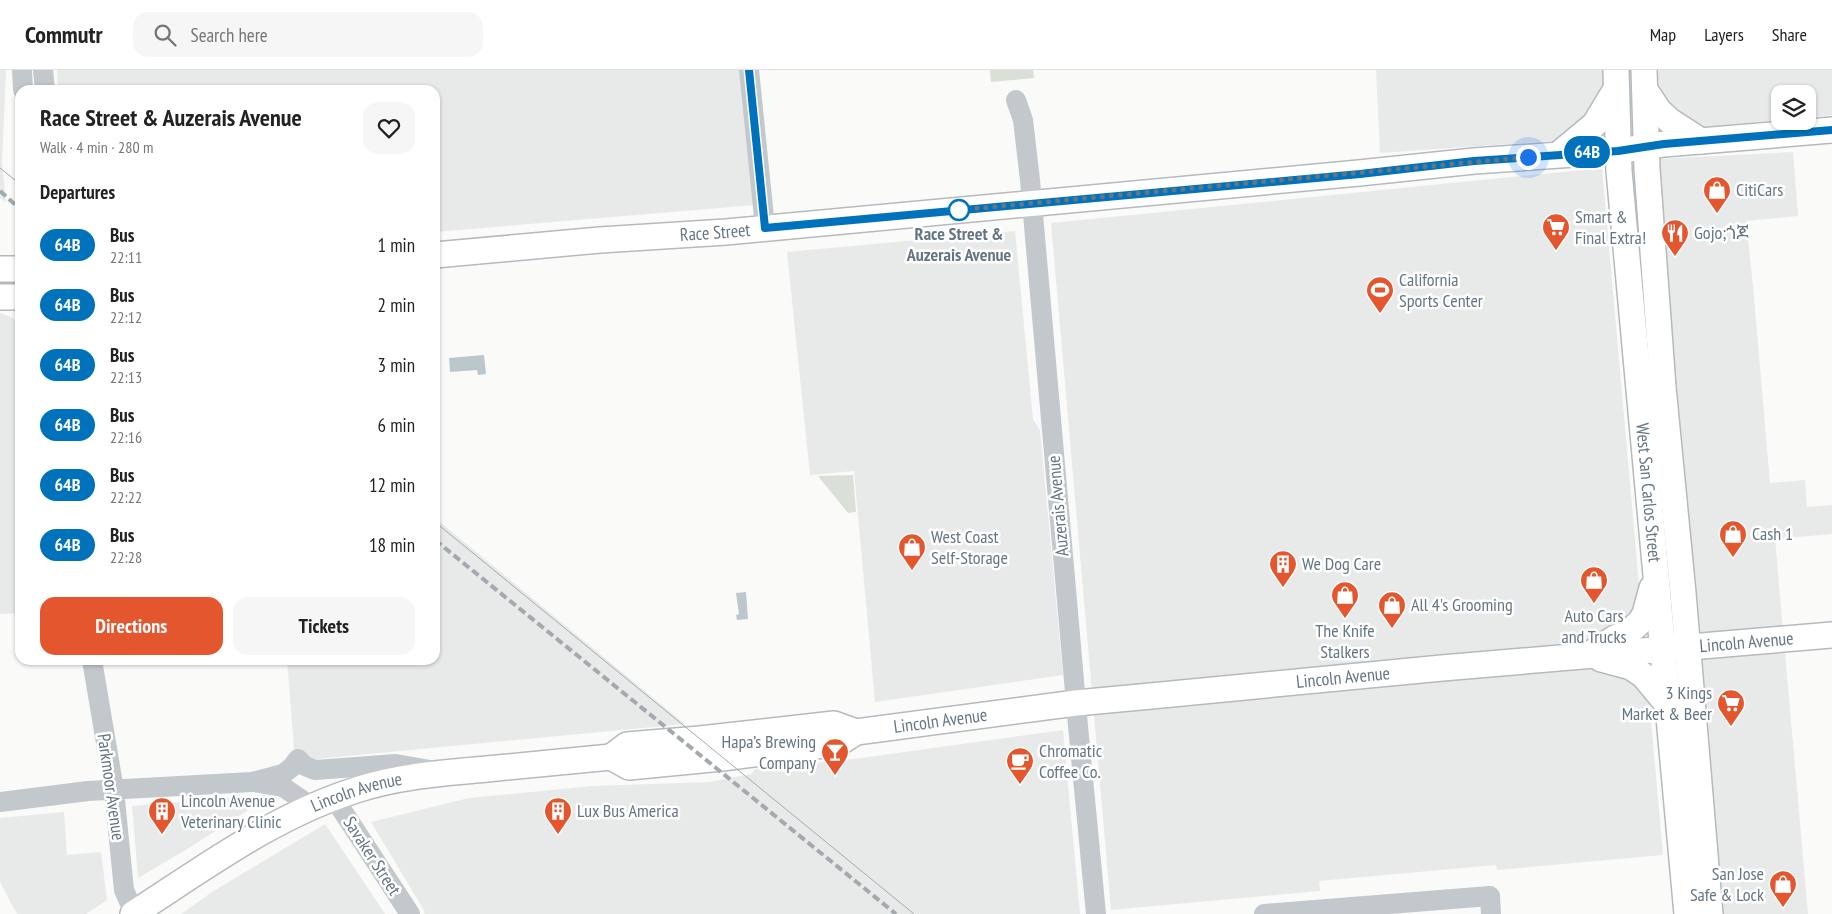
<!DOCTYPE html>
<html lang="en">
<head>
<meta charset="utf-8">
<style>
  :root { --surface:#fff; --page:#f6f6f6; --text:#222; --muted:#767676; --line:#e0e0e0; --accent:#e4572e }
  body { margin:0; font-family:"PT Sans Narrow","Noto Sans Ethiopic",sans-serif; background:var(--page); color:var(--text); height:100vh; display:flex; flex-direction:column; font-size:19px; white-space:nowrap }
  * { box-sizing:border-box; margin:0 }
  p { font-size:16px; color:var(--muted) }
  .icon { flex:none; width:28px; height:28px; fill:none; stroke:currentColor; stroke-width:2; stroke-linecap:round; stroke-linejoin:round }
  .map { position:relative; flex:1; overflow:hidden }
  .drawer { position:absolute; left:15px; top:15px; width:425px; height:580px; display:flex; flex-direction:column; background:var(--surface); border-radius:15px; box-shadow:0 1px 4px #0004 }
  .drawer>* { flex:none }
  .badge { padding:0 10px; border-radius:16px; font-size:18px; line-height:32px }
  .controls { position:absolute; left:1771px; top:15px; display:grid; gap:10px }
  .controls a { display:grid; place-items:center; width:45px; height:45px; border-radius:10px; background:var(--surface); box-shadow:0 1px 4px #0004; font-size:25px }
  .you { position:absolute; width:25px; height:25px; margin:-12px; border:4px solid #fff; border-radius:50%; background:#1a73e8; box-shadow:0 0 0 8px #1a73e833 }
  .map>.badge { position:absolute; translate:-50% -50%; box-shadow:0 0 0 2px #fff }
  h2 { padding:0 25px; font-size:19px; line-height:45px }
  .round { display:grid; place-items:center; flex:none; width:52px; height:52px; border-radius:15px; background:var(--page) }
  .headline { display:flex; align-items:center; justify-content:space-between; height:85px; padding:0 25px }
  h1 { font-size:24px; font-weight:600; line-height:38px }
  .action { display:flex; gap:10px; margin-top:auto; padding:10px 25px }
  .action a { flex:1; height:58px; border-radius:15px; background:var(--accent); color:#fff; font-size:20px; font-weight:600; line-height:58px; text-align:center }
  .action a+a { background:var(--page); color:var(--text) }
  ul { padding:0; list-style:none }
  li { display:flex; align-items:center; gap:15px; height:60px; padding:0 25px }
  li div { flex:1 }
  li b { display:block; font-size:19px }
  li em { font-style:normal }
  li .badge { min-width:55px; font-weight:700; text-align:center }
  header { display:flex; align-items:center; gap:30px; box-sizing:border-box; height:70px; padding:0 25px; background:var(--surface); border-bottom:1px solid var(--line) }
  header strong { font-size:24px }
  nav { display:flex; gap:28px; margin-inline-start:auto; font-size:18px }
  .search { width:350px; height:45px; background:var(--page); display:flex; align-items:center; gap:12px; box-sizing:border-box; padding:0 18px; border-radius:15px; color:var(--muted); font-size:19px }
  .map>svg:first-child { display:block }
</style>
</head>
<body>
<header>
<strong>Commutr</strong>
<div class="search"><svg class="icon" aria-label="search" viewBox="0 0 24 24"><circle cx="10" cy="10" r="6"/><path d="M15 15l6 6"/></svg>Search here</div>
<nav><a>Map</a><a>Layers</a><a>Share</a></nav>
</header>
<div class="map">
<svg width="1832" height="844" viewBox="0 0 1832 844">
  <rect width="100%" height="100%" fill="#fafaf8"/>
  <path fill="#e8e9e9" d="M0,0H6L2,92L6,132L0,128Z
    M57,0H739L755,135L435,162V20H58Z
    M1376,0H1832V45L1808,47V24H1780V50L1581,69L1380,83Z
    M1793,82L1798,146L1746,151L1753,216L1770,413L1805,410L1807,437L1832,435V464L1775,469L1808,844H1722L1656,89Z
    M1602,98L1663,785L1497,800L1496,795L1319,811L1320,821L1111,840L1051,153Z
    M1015,161L1033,349L1040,360L1063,605L875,632L854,401L810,405L787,182Z
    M0,243L13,248L16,252L20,272L17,275L20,290V543L0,544Z
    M435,448L685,654L295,691L287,590H435Z
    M1063,660L1080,844H424L425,842L371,752L469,728L593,716L709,712L751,704L755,699L854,689Z
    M273,724L189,778L138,808L132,736Z
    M64,742L67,785L101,782L107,830L86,844H17L0,812V748Z
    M325,754L385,844H181L212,822Z"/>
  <path fill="#dadfd7" d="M990,0H1033L1034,8L991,12Z
    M853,405L856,442L848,443L818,406Z"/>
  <path fill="#bbc7cb" d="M484,285L486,304L478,305L477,300L450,302L449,288Z
    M746,522L748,549L737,550L736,545L739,544L736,523Z"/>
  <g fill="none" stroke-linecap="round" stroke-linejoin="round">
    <g stroke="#b5babe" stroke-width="28">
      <g id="major">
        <path id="s1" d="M1616,0L1619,101L1687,844"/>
        <path d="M1644,0L1647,99L1663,317L1683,523L1710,844"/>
        <path d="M1645,20L1659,41L1670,51L1701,71"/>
        <path d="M1559,84L1595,54L1616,19"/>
        <path id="s2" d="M435,185L600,170L726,162L1359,103L1474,91L1618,81L1664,74L1832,60"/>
        <path d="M0,199H20"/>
        <path d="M0,227H20"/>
        <path d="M1593,582L1615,568L1628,563L1640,552L1645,544L1652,518"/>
        <path d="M1601,589L1631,597L1644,606L1668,635"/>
        <path d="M611,687L627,675L700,669L834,654L856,662"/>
        <path id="s3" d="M133,844C204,798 274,746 356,720C398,706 443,703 487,699C528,695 569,691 611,687L629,697L722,688L839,673L856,662L1076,633L1151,626L1442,598L1832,565"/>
      </g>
    </g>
    <path stroke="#c3c8cc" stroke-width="20" d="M22,0L23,20
      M43,0L45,20
      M749,0L765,157
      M1016,30L1023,50L1030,110L1078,656L1096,844
      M92,590L114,720L124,820L134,843
      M259,713L283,717L311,736
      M334,728L410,844
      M0,732L88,721L252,712L283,704L292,697L298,689L305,696L315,700L396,694L430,700
      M1264,844L1490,826L1491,844"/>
    <use href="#major" stroke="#fff" stroke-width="25"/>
    <path stroke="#a2aab0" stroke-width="1" d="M0,98L20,114
      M435,452L914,844"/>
    <path stroke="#a2aab0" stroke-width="4" stroke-dasharray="8 4" stroke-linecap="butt" d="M0,121L20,139
      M435,470L896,844"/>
  </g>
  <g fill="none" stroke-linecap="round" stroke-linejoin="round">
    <g stroke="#fff" stroke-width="11">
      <path id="line" d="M749,0L765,158L1360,104L1474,91L1618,81L1664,74L1832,60"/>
    </g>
    <use href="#line" stroke="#0072bc" stroke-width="8"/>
    <path stroke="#657683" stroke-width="5" stroke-dasharray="0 9" d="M959,140L1528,87"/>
  </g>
  <defs>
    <g id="shop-pin" transform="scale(1.4375)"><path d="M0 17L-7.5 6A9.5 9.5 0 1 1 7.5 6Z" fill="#e4572e" stroke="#fff"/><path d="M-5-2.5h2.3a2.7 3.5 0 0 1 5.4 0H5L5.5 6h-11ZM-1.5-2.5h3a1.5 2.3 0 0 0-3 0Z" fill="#fff"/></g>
    <g id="supermarket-pin" transform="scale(1.4375)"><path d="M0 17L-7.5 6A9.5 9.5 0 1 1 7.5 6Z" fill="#e4572e" stroke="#fff"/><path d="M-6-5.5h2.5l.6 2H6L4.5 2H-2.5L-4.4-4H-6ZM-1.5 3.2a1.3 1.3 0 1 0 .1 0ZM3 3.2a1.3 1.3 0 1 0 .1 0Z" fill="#fff"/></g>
    <g id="restaurant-pin" transform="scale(1.4375)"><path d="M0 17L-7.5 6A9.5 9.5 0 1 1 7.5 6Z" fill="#e4572e" stroke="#fff"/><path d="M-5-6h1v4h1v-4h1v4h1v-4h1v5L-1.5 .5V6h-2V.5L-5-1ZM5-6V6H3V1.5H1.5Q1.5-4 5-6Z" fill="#fff"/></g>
    <g id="stadium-pin" transform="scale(1.4375)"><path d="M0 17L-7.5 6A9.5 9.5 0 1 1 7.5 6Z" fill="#e4572e" stroke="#fff"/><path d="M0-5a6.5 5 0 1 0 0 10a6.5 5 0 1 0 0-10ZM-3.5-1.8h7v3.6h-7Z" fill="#fff"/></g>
    <g id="building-pin" transform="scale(1.4375)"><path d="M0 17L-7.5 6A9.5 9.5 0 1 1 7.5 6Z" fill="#e4572e" stroke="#fff"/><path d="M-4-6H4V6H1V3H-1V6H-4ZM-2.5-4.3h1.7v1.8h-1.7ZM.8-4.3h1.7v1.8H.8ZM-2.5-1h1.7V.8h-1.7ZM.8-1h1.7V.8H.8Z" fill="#fff"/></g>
    <g id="bar-pin" transform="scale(1.4375)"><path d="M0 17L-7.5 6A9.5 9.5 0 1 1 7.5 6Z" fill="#e4572e" stroke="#fff"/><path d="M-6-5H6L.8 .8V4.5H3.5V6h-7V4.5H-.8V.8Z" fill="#fff"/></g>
    <g id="cafe-pin" transform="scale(1.4375)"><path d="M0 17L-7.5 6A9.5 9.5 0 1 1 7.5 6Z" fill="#e4572e" stroke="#fff"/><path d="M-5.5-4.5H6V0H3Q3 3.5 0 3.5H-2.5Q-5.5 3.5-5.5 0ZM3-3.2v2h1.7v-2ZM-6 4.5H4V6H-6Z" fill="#fff"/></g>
  </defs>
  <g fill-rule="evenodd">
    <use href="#shop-pin" x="1717" y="120"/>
    <use href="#supermarket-pin" x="1556" y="157"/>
    <use href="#restaurant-pin" x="1675" y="163"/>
    <use href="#stadium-pin" x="1380" y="220"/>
    <use href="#shop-pin" x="1733" y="464"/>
    <use href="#shop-pin" x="912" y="477"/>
    <use href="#building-pin" x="1283" y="494"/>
    <use href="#shop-pin" x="1594" y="510"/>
    <use href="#shop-pin" x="1345" y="525"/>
    <use href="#shop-pin" x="1392" y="535"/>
    <use href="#supermarket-pin" x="1731" y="633"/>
    <use href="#bar-pin" x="835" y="682"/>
    <use href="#cafe-pin" x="1020" y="691"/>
    <use href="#building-pin" x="162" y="741"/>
    <use href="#building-pin" x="558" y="741"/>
    <use href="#shop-pin" x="1783" y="814"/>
  </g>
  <circle fill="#fff" stroke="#0072bc" stroke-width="2.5" cx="959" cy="140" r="10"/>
  <g text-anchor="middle" stroke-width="5" stroke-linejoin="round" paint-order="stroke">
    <g font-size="18" fill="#657683" stroke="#fff" text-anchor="start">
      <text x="1736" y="126">CitiCars</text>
      <text x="1575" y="153">Smart &amp;<tspan x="1575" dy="21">Final Extra!</tspan></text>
      <text x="1694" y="169">Gojo;ጎጆ</text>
      <text x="1399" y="216">California<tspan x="1399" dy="21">Sports Center</tspan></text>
      <text x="1752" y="470">Cash 1</text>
      <text x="931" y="473">West Coast<tspan x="931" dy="21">Self-Storage</tspan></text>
      <text x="1302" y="500">We Dog Care</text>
      <text x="1411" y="541">All 4's Grooming</text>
      <text x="1594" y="552" text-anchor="middle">Auto Cars<tspan x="1594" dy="21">and Trucks</tspan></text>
      <text x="1345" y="567" text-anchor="middle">The Knife<tspan x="1345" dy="21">Stalkers</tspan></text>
      <text x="1712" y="629" text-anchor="end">3 Kings<tspan x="1712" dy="21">Market &amp; Beer</tspan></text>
      <text x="816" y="678" text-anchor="end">Hapa’s Brewing<tspan x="816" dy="21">Company</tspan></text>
      <text x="1039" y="687">Chromatic<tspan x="1039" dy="21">Coffee Co.</tspan></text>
      <text x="181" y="737">Lincoln Avenue<tspan x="181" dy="21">Veterinary Clinic</tspan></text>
      <text x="577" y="747">Lux Bus America</text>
      <text x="1764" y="810" text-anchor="end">San Jose<tspan x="1764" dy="21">Safe &amp; Lock</tspan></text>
    </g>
    <g font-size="18" fill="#657683" stroke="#fff">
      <text dy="6" stroke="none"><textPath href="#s2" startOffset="281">Race Street</textPath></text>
      <text dy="6" stroke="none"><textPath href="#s1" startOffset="424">West San Carlos Street</textPath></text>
      <text transform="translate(1058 436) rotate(-95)" y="6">Auzerais Avenue</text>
      <text dy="6" stroke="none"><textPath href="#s3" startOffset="1661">Lincoln Avenue</textPath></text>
      <text dy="6" stroke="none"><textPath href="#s3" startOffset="1256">Lincoln Avenue</textPath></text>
      <text dy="6" stroke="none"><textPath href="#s3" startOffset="851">Lincoln Avenue</textPath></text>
      <text transform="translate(111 717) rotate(82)" y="6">Parkmoor Avenue</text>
      <text dy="6" stroke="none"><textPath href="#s3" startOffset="256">Lincoln Avenue</textPath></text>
      <text transform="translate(372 786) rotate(57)" y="6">Savaker Street</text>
    </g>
    <g font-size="18" font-weight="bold" fill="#657683" stroke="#fff">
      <text x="959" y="170">Race Street &amp;<tspan x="959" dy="21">Auzerais Avenue</tspan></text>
    </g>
  </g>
</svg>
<div class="controls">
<a><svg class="icon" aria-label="layers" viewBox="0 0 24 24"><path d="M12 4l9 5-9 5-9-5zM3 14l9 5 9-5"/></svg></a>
</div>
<div class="you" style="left:1528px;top:87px"></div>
<b class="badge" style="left:1587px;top:82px;background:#0072bc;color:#fff">64B</b>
<section class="drawer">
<div class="headline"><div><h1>Race Street &amp; Auzerais Avenue</h1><p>Walk · 4 min · 280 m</p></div><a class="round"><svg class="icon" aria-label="heart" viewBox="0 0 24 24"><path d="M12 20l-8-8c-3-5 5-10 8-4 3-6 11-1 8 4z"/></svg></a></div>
<h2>Departures</h2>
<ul>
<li><span class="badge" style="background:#0072bc;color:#fff">64B</span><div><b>Bus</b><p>22:11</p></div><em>1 min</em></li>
<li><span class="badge" style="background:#0072bc;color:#fff">64B</span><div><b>Bus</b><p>22:12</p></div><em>2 min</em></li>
<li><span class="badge" style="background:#0072bc;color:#fff">64B</span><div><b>Bus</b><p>22:13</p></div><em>3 min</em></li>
<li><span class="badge" style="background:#0072bc;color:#fff">64B</span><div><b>Bus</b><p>22:16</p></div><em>6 min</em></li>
<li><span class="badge" style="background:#0072bc;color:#fff">64B</span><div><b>Bus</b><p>22:22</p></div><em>12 min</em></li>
<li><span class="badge" style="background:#0072bc;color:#fff">64B</span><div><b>Bus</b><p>22:28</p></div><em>18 min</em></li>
</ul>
<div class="action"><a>Directions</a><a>Tickets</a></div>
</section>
</div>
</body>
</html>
